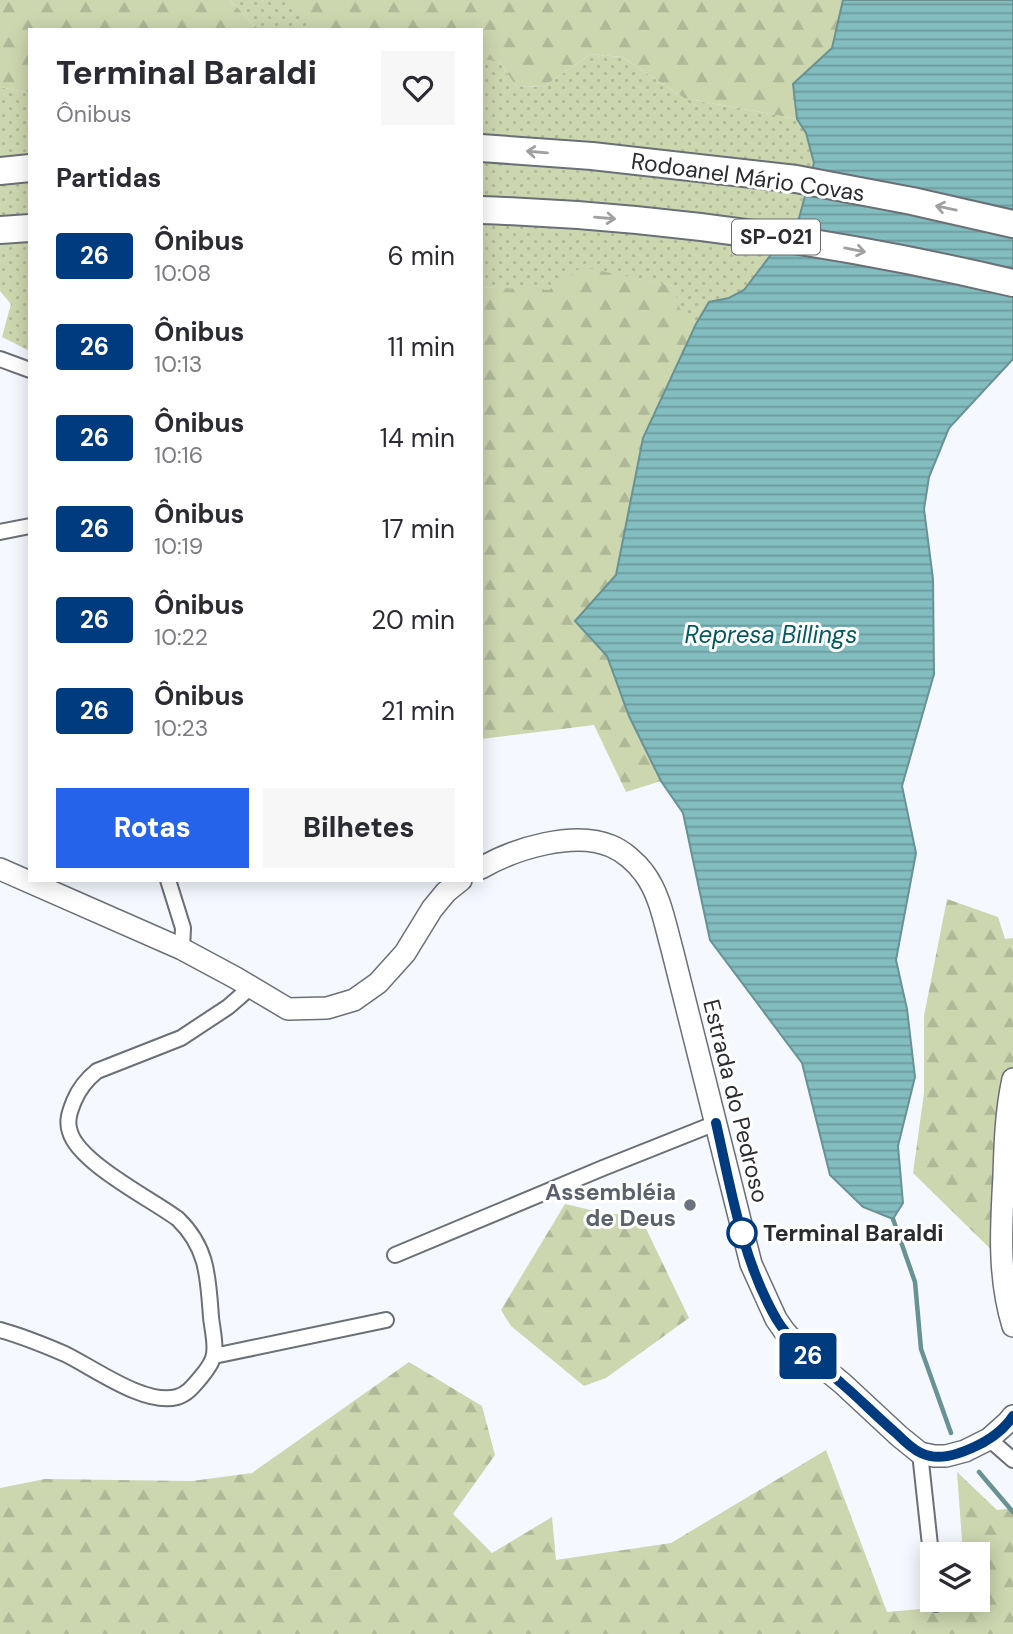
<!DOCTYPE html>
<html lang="pt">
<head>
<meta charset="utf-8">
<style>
  :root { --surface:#fff; --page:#f7f7f7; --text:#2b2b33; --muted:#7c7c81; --accent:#2563eb }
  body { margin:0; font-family:"DM Sans",sans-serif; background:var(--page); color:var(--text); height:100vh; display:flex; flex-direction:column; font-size:26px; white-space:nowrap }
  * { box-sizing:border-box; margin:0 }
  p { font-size:23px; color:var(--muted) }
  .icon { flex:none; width:38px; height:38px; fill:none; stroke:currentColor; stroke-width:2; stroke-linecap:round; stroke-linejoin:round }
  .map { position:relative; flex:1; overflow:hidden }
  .sheet { position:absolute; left:28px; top:28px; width:455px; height:854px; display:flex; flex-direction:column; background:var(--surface); border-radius:0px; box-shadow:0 4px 18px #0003 }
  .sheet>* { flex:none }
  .badge { padding:0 14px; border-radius:5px; font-size:24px; line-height:46px }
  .fabs { position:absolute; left:920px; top:1542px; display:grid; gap:14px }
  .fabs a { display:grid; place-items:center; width:70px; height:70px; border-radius:0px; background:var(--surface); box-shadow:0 4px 18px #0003; font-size:35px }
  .map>.badge { position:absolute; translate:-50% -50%; box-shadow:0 0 0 4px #fff }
  h2 { padding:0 28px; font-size:26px; line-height:63px }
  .round { display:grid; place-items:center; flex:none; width:74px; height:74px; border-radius:0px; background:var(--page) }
  .head { display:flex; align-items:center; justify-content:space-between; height:119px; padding:0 28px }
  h1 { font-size:33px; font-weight:800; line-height:52px }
  .primary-button { display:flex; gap:14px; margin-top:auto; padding:14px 28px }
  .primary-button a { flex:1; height:80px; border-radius:0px; background:var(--accent); color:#fff; font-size:28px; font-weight:800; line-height:80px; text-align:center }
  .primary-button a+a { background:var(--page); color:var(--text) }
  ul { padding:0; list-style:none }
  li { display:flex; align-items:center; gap:21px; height:91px; padding:0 28px }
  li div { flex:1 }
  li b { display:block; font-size:26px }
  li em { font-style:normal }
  li .badge { min-width:77px; font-weight:700; text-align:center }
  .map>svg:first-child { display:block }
</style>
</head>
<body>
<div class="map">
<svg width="1013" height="1634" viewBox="0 0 1013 1634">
  <defs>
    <pattern id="grass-dots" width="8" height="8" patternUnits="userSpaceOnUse" patternTransform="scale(1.75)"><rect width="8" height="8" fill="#ccd6af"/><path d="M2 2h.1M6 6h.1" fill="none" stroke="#afb897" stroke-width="1.8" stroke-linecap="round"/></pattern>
    <pattern id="forest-firs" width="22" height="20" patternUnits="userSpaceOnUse" patternTransform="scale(1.75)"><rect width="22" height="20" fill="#ccd6af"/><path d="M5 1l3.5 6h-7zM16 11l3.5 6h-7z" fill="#afb897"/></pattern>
    <pattern id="water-rules" width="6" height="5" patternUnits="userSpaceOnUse" patternTransform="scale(1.75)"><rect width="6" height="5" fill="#83bdc0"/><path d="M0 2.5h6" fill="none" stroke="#6b9a9c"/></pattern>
  </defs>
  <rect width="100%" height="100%" fill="#f5f8ff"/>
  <path fill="url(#grass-dots)" d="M230,0H291L293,4L323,30H259Z
    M591,54L622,57L684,98L797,119L806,133L814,163L799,218L744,290L729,298L709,302L696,324L679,309L673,286L582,268L549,291L481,287V60H498L516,86L543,87Z
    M0,87L30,93V351L2,337L11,304L0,291Z"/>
  <path fill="url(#forest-firs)" d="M0,0H230L259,30H30V93L0,87Z
    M291,0H843L832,48L793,84L797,119L684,98L622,57L591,54L543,87L516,86L498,60H481V30H323L292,4Z
    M582,267L673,286L680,309L696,324L643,438L616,575L575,621L607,656L629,716L661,781L626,792L594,725L481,739V287L549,290Z
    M947,899L998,917L1005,939L1013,938V1273L1012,1270L913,1173L924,1093V1016Z
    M565,1204L608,1214H639L689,1318L606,1378L584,1386L511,1326L501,1310Z
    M409,1362L482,1406L495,1455L453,1514L492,1553L552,1517L556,1560L671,1543L826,1450L887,1612L966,1605V1600H978V1554H963L957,1472L997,1510L1013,1508V1634H0V1488L45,1479L192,1481L252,1473Z"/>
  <path fill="url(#water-rules)" stroke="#699294" stroke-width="2" d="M843,0H1013V359L949,428L929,477L924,509L933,579L934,674L902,786L916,853L896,960L907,1009L915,1077L898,1146L903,1203L893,1219L863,1207L830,1175L802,1063L710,940L683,813L661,781L629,716L607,656L575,621L616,575L643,438L696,324L709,302L729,298L744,290L799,218L814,163L806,133L797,119L793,84L832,48Z"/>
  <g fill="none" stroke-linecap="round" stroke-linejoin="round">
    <path stroke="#699294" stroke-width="4.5" d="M893,1219L915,1282L921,1349L951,1433
      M979,1472L1013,1512"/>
    <g stroke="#6b6f76" stroke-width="18">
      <path id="street" d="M0,359L30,370
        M0,532L30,526
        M168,880L183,928L182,949
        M395,1255L603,1168L716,1123
        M0,1330C22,1336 44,1345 65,1354C94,1368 145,1406 177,1397C188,1394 194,1385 201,1377C206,1371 213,1362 214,1354C216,1343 212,1328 211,1317C208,1278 208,1248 178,1219C151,1199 79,1163 70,1132C66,1121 70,1111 74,1101C79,1089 87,1079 97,1071L181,1038L228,1007L251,987
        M214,1356L386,1320
        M989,1439L1013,1460
        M920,1453L933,1573
        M936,1600V1604"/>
    </g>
    <g stroke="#6b6f76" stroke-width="24">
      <path id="secondary" d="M481,868C514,849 574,830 611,846C623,851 636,862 644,873C660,894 665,924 672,949L751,1264L776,1319L785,1332L804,1352L842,1383L899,1436L920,1453L934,1456H946L965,1451L989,1439L1008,1422L1013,1416
        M0,869L182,949L236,978L288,1009L327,1008L354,1000L378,983L405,953L432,909L446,892L461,880
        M1013,1079C1006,1111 1005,1143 1004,1176C1001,1227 998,1277 1013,1326"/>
    </g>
    <g stroke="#6b6f76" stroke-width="30">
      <path id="highway" d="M481,148L592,156L796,179L912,201L1013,224
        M0,171L30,168
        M481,210C660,216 839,242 1013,283
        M0,230L30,228"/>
    </g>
    <use href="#street" stroke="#fff" stroke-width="14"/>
    <use href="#secondary" stroke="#fff" stroke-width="21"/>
    <use href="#highway" stroke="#fff" stroke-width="26"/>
  </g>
  <defs><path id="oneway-shaft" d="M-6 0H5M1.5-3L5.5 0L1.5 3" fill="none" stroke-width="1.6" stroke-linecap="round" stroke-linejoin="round" transform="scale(1.75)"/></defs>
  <g stroke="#a0a0a1">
    <use href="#oneway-shaft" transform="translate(537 152) rotate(-175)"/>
    <use href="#oneway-shaft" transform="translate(946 208) rotate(-168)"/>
    <use href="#oneway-shaft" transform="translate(605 218) rotate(5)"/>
    <use href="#oneway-shaft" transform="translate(855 250) rotate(11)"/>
  </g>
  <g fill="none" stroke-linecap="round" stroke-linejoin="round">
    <g stroke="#fff" stroke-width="16">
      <path id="line" d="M716,1123C731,1189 742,1260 777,1320C793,1346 819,1363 841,1383C860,1399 877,1417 896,1433C903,1440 912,1449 921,1453C938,1461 956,1455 972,1448C988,1441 1003,1431 1013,1416"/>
    </g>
    <use href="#line" stroke="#003b80" stroke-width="10"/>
  </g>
  <circle fill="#6b7280" stroke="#fff" stroke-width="2.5" cx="690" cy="1205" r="7"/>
  <circle fill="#fff" stroke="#003b80" stroke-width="3.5" cx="742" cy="1233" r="14"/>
  <g text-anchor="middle" stroke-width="6" stroke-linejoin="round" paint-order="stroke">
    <rect fill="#fff" stroke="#6b6b6d" stroke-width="2" x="732" y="219.5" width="88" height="35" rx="5"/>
    <g font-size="21" font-weight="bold" fill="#2b2c2f">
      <text x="776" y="244">SP-021</text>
    </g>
    <g font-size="23" fill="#2b2c2f" stroke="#fff">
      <text transform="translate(748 177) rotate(8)" y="8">Rodoanel Mário Covas</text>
      <text transform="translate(736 1101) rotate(76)" y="8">Estrada do Pedroso</text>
    </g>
    <g font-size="23" font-weight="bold" fill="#5b616d" stroke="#fff" text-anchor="end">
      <text x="676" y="1200">Assembléia<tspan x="676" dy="26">de Deus</tspan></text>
    </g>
    <g font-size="23" font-weight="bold" fill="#2b2c2f" stroke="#fff" text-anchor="start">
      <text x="763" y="1241">Terminal Baraldi</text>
    </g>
    <g font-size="24" font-style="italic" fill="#035b5f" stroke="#fff">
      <text x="771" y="643">Represa Billings</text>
    </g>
  </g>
</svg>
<div class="fabs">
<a><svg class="icon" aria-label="layers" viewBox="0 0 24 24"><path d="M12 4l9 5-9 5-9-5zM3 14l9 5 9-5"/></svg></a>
</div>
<b class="badge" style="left:808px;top:1356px;background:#003b80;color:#fff">26</b>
<section class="sheet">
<div class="head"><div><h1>Terminal Baraldi</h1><p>Ônibus</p></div><a class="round"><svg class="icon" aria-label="heart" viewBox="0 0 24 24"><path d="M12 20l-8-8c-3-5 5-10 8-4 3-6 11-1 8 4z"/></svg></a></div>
<h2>Partidas</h2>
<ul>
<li><span class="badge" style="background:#003b80;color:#fff">26</span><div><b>Ônibus</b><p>10:08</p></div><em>6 min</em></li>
<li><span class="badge" style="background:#003b80;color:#fff">26</span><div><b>Ônibus</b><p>10:13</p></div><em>11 min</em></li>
<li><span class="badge" style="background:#003b80;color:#fff">26</span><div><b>Ônibus</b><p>10:16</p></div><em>14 min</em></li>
<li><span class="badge" style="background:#003b80;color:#fff">26</span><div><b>Ônibus</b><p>10:19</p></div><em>17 min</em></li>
<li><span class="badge" style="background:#003b80;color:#fff">26</span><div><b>Ônibus</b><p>10:22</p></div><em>20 min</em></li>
<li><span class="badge" style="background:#003b80;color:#fff">26</span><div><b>Ônibus</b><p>10:23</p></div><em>21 min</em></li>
</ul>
<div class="primary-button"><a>Rotas</a><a>Bilhetes</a></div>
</section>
</div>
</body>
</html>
